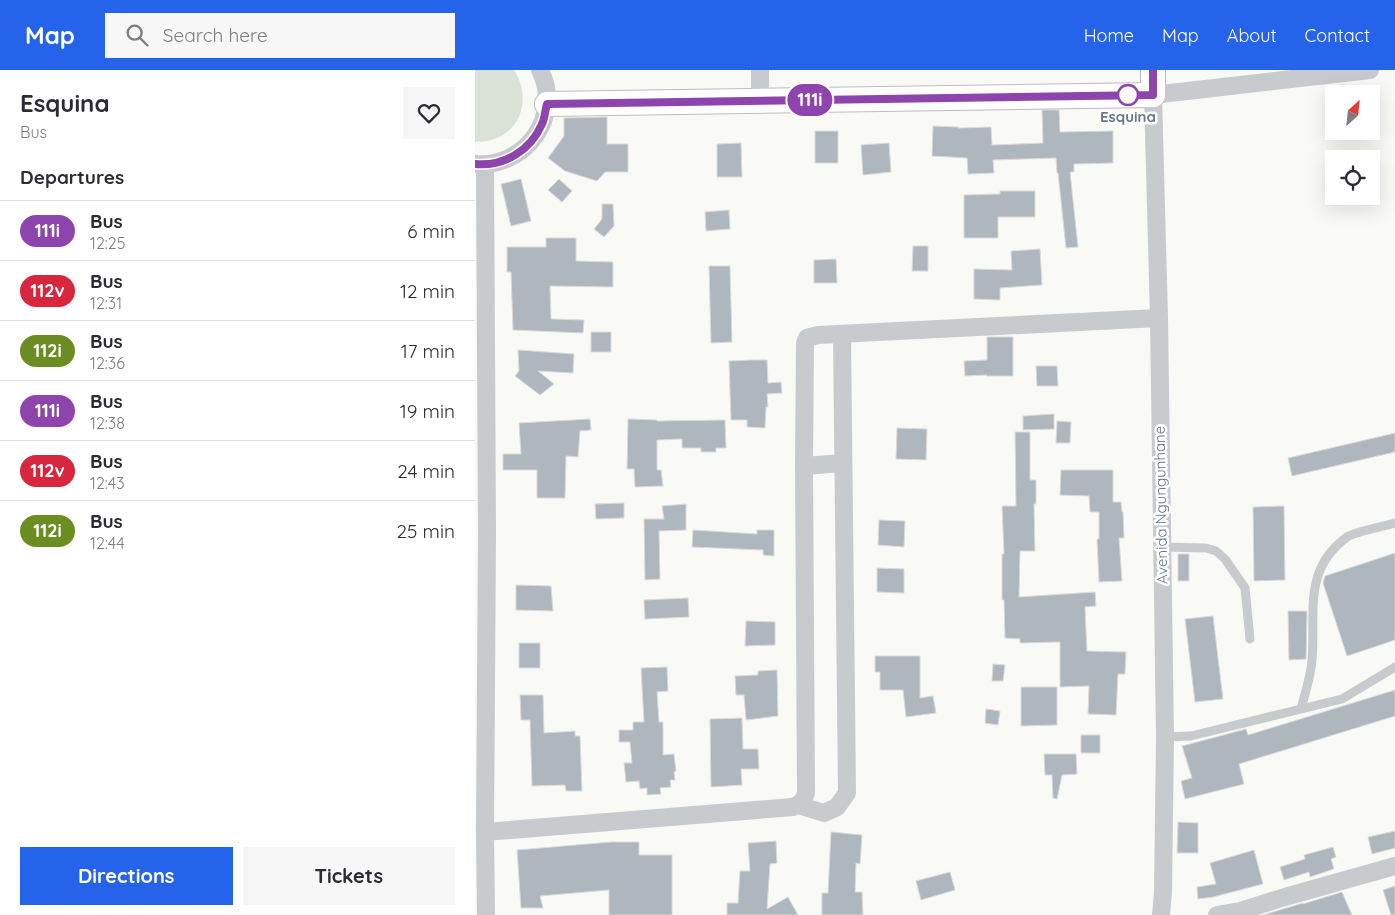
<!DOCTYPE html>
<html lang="en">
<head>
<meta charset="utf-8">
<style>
  :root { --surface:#fff; --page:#f7f7f7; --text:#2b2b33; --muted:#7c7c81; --line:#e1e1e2; --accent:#2563eb }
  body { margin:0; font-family:Quicksand,sans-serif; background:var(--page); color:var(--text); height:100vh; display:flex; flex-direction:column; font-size:19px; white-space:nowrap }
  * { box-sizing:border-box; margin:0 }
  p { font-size:16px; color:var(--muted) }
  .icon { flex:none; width:28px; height:28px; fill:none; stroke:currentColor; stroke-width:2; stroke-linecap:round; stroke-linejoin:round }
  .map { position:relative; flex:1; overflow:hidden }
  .details { display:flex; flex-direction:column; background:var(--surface); width:475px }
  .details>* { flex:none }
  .badge { padding:0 10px; border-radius:16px; font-size:18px; line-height:32px }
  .needle { width:32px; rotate:27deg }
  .tools { position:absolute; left:850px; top:15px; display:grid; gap:10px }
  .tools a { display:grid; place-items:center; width:55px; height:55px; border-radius:0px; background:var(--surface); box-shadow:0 5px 20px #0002; font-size:25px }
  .map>.badge { position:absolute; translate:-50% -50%; box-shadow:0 0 0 2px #fff }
  h2 { padding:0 20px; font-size:19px; line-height:45px }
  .round { display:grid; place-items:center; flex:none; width:52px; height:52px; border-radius:0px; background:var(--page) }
  .summary { display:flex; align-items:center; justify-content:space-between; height:85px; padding:0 20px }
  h1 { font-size:24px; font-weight:700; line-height:38px }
  .cta { display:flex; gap:10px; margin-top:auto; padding:10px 20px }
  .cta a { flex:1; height:58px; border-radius:0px; background:var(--accent); color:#fff; font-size:20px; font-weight:700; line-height:58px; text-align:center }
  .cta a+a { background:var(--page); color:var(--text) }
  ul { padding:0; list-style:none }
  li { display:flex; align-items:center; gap:15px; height:60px; padding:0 20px; border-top:1px solid var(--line) }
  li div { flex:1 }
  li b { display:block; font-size:19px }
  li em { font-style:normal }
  li .badge { min-width:55px; font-weight:700; text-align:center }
  header { display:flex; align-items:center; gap:30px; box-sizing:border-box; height:70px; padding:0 25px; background:var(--accent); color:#fff }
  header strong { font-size:24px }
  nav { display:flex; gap:28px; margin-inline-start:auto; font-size:18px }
  .search { width:350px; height:45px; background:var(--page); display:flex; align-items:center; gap:12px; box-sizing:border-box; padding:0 18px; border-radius:0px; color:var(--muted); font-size:19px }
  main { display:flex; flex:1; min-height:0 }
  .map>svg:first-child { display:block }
</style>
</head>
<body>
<header>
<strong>Map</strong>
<div class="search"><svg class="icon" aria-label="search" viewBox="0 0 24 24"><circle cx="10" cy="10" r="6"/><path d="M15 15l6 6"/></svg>Search here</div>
<nav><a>Home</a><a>Map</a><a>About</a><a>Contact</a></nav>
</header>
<main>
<section class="details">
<div class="summary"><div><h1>Esquina</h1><p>Bus</p></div><a class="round"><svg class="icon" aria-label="heart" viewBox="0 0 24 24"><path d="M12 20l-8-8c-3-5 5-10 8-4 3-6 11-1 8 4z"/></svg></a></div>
<h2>Departures</h2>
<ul>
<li><span class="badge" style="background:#8e44ad;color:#fff">111i</span><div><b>Bus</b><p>12:25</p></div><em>6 min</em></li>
<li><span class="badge" style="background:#d7263d;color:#fff">112v</span><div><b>Bus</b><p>12:31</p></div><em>12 min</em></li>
<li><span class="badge" style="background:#6b8e23;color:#fff">112i</span><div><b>Bus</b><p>12:36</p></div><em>17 min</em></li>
<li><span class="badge" style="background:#8e44ad;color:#fff">111i</span><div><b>Bus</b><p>12:38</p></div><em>19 min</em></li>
<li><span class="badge" style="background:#d7263d;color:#fff">112v</span><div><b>Bus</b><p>12:43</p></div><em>24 min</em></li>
<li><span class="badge" style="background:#6b8e23;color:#fff">112i</span><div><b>Bus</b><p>12:44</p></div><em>25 min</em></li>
</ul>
<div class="cta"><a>Directions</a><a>Tickets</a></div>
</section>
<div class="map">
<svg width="920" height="845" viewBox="0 0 920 845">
  <rect width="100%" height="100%" fill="#f9f9f6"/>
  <path fill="#dae1d7" d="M0,0H39C56,26 48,61 16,70C11,72 5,71 0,72Z"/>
  <path fill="#afb7be" stroke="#dbdbd9" d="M567,40H584L585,62L638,61V93L599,94V102H595L603,177L591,178L583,103H582L581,88L518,90L519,103L493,104L492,88L457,86L458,56L483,57V58L516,57L517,75L568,73Z
    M132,47V74H153V102H130L122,111L90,101L73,88L89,66V48Z
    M340,61H363V93H340Z
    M266,73L267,107H242V74Z
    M414,73L416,102L388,105L386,75Z
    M46,109L56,151L36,156L26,114Z
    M84,109L97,121L87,132L73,120Z
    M525,121H560V147H523V168H489V125L525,124Z
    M127,134H138L139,156L129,167L119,159L127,149Z
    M254,140L255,159L231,161L230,142Z
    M71,168H101V191L138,192V217L75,216L76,249L109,250L108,263L38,260L36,202H32V177H71Z
    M438,176H453V201H437Z
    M565,179L567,215L525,218V230L499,229V199L537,200L536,181Z
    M361,189L362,213H339V190Z
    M234,196H255L257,272L236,273Z
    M116,262H136V282H116Z
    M512,267H538V306H511L512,305L490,306L489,291L512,290Z
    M43,280L99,284L98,303L63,301L79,314L65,325L40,306L44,301Z
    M276,290H292L293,313L306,312L307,323L292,324L293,337H291L290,358L272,357V350H256L254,291Z
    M561,296H582L583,316H562Z
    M579,344V359L548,360V346Z
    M115,349L116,360L105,361L103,387L91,386L90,428H62V400H28V384H46L44,353Z
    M153,349L182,350V351L250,350L251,378H241V382H226V378H207V369L182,370V400H186L188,416L160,417L159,399H152Z
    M582,351L596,352L595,373H581Z
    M422,358L452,359L451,390L421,389Z
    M540,362H555V410H561V434H559L560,481H545L544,527L620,522L621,536L610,537L612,581L651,582L650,604H643L641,645L613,644L614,616L585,617V572L545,573V569L530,568L529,530H527V484H529L527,436H541Z
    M920,363V382L817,406L813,388Z
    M586,400H638V432H646L647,442H648L649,468H644L647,511L624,512L622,469H624V442H615L614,426L585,425Z
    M149,433V448L121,449L120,434Z
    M211,434V460L184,461L185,509L170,510L169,449H189L187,436Z
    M809,436L810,510L779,511L778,437Z
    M404,450L430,451L429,477L403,475Z
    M218,460L282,464V460H299V486L288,485V480L217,477Z
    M920,483V570L872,586L848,513L850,506Z
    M703,484H714V511H703Z
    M402,498L429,499V523L402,522Z
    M41,515L76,516L78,541L41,540Z
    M213,528L214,547L170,549L169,530Z
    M813,541H832L831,589L814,590Z
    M738,546L748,629L720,632L710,549Z
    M271,551L300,552V575L270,576Z
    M44,573H65V598H44Z
    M400,586H445V628L458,626L461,643L431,647L428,620H405V602H400Z
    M518,594L530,595L528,611H517Z
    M192,597L193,621L182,622L184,652H188V685L199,684L201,701L199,702L200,710H195L196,717L185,718L186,724L172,725V718L165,719L164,711L151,712L149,693H157L155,672H144V660H158V652H169L166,598Z
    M302,600L303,646L271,650L269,625H261L260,606L283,605V601Z
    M546,617H582V655L546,656Z
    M920,620V646L764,694L769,714L710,729L706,711L717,708L707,676L771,659L773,665Z
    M45,625H68L69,663L100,661V666H105L107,721H91L90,715L57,716L55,650H46Z
    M511,639L525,641L523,655L510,653Z
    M267,648L268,679H283L284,699H266L267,715L236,717L235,649Z
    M606,665H625V683H606Z
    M569,684H601L602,704L587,705L582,729L578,728L577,705H570Z
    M703,752L723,753V783H702Z
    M920,761V778L897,784L893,767Z
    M356,762L387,765L385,794L381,793L380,822H387L388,845H347V823H353Z
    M301,771L302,793L295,794L292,839L313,827L323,845H252V833H263L265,801H275L273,773Z
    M136,772H164V785H197V845H134V820L65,826L68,838H46L42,780Z
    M858,777L861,787L856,789L859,799L835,807L834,802L809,810L805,797L830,789L829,785Z
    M779,780L788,814L738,827L723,829L722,817L741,814L735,793Z
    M475,802L480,820L446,830L441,811Z
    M920,816V845H916L908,820Z
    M867,822L877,845H788L828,833V834Z"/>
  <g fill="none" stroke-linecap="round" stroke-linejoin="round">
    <g stroke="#b9bec3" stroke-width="26">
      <path id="secondary" d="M72,34L678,25V0"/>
    </g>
    <path stroke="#c7cbce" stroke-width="9" d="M687,477L731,478L741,481L750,489L770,518L775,569
      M826,639C830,623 836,606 837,590C841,543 827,500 872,467C879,462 910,456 920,453
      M690,667L716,666L867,629L920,597"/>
    <path stroke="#c7cbce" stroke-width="18" d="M285,0V31
      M0,94C51,98 88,46 65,0
      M10,95L12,463L10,762L11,845
      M329,396L368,393
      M323,735L349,743L362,737L372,723L367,264
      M10,762L318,737C326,734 329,730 331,723L329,396L330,273L332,268L343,265L684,248
      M686,845L688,822L690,667L684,248L678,25L895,0
      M742,845L765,841L810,827L920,796"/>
    <use href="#secondary" stroke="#fff" stroke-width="24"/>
  </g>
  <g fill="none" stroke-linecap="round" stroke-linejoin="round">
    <g stroke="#fff" stroke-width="11">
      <path id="line" d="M0,94C29,97 56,80 67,54C70,48 70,40 72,34L678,25V0"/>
    </g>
    <use href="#line" stroke="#8e44ad" stroke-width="8"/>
  </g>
  <circle fill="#fff" stroke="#8e44ad" stroke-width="2.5" cx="653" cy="25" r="10"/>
  <g text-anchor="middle" stroke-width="5" stroke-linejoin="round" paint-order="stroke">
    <g font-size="15" font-weight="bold" fill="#667889" stroke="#fff">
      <text x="653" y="52">Esquina</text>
    </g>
    <g font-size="15" fill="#667889" stroke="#fff">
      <text transform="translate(686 435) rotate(-91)" y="5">Avenida Ngungunhane</text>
    </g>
  </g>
</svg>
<div class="tools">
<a><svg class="needle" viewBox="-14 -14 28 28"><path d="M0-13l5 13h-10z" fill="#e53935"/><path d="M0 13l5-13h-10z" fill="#7c7c81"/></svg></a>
<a><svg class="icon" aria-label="locate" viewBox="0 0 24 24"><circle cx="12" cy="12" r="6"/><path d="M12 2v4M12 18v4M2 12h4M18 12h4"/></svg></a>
</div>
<b class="badge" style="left:335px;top:30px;background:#8e44ad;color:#fff">111i</b>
</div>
</main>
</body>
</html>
